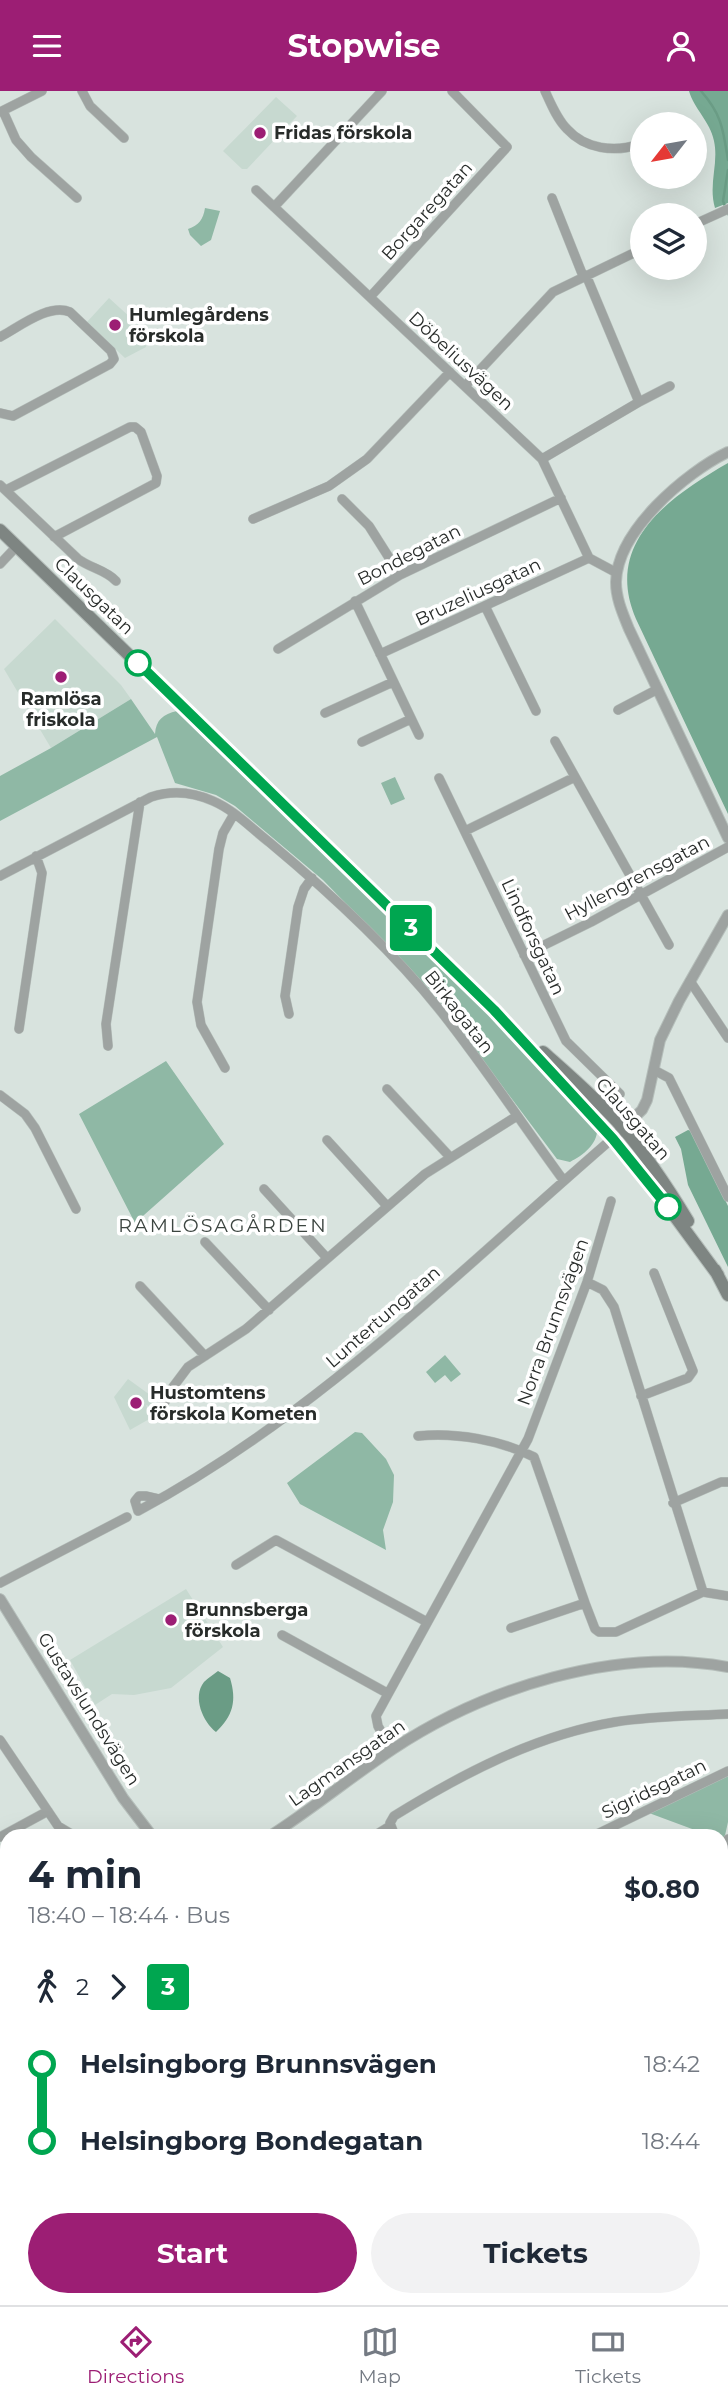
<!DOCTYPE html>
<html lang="en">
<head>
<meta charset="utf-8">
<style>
  :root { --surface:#fff; --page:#f2f2f3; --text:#1f2937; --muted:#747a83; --line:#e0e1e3; --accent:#9c1e74 }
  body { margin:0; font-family:Montserrat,sans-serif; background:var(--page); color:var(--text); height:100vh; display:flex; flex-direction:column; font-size:26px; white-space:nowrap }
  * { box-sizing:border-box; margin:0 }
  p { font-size:23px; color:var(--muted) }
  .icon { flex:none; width:38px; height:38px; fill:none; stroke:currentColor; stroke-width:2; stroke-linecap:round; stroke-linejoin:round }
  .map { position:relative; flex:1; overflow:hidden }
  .drawer { position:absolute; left:0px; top:1738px; width:728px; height:478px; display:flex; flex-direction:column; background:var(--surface); border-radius:21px 21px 0 0; box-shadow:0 7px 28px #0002 }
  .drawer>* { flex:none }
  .badge { padding:0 14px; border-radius:5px; font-size:24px; line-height:46px }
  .needle { width:46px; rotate:239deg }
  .buttons { position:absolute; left:630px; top:21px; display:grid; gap:14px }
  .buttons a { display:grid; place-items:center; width:77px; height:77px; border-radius:50%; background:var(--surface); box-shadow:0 7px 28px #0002; font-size:35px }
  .map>.badge { position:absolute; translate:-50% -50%; box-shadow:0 0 0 4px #fff }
  .legs { display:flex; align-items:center; gap:10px; height:77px; padding:0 28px; font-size:23px }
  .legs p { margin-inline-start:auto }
  .summary { display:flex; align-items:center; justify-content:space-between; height:119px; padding:0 28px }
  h1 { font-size:38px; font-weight:700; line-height:52px }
  .primary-button { display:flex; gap:14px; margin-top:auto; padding:14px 28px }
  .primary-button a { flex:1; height:80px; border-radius:42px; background:var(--accent); color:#fff; font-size:28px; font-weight:700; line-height:80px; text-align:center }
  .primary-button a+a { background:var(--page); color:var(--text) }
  ul { padding:0 28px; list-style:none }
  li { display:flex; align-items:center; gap:24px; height:77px; font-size:26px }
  li i { display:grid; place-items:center; width:10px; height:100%; margin:0 9px; background:currentColor }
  li i::after { content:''; width:18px; height:18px; margin:-9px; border:5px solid; border-radius:50%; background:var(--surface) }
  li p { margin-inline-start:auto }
  li:first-child i { background:linear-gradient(#0000 50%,currentColor 0) }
  li:last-child i { background:linear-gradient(currentColor 50%,#0000 0) }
  header { display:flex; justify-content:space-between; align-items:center; height:91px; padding:0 28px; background:var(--accent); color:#fff; font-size:32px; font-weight:700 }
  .dock { display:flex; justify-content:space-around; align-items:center; height:98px; border-top:2px solid var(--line); background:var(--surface); font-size:19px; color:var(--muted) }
  .dock a { display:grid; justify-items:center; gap:4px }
  .dock .active { color:var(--accent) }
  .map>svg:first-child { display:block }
</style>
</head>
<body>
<header><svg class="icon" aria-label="menu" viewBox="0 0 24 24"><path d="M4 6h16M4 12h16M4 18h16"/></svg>Stopwise<svg class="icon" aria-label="person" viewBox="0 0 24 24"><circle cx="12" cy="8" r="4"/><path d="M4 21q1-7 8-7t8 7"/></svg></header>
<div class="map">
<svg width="728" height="2214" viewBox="0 0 728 2214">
  <rect width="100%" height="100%" fill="#d8e3de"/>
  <path fill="#c7d9d0" d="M276,6L297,25L247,78H242L223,60Z
    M109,207L143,238L146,256L125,267L87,231Z
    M55,528L121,594L131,608L51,657L4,578Z
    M128,1288L157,1309L151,1316L146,1314L151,1327L130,1339L114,1306Z
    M186,1498L223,1556L171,1597L134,1604L112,1603L95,1614L70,1569Z
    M7,1927V1980L0,1983V1930Z"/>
  <path fill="#8fb8a5" d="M205,117L220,120L211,149L201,155L190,144L188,138C199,134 203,129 205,117Z
    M131,608L155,643C156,629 163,623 177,620L479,912L597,1036C599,1052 584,1064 570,1071L557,1068L430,899L323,789L235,715L216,704L175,692L157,646L0,730V685L51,657Z
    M395,686L405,708L391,714L381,692Z
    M166,970L224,1053L135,1132L79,1023Z
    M445,1264L461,1283L451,1291L445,1284L435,1292L426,1281Z
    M355,1341L362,1342L386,1368L394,1384L393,1411L383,1439L386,1459L300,1413L287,1392Z
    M728,1685V1731L724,1749L721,1745H711L649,1722Z"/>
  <path fill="#76a992" d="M689,0H728V112L715,117C708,93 719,73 714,50C710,30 694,18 689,0Z
    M728,372V723L636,528C603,452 669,406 728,372Z
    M688,1039L692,1040L728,1115V1176L688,1094L681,1058L675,1046Z"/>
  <path fill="#6a9c85" d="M218,1580L230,1587C237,1610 233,1625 216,1641C203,1631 192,1606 204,1591C208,1587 214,1583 218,1580Z"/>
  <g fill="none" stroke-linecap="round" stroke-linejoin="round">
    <path stroke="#6a9c85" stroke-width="2.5" d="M701,0C722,24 723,38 728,69
      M728,79L723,110L728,123"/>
    <g stroke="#b5beba" stroke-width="10">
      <path id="minor" d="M82,0L90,15L124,47
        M545,0C551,13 557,28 567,38C585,58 615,62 639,53
        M3,20L16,49L31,66L77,107
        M0,21L42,0
        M256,99L542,368L589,467L617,482
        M552,107L583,185
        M274,116L382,0
        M695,133L728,118
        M586,184L639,311
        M370,206L507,56L452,0
        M0,246C19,236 49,212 70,221L111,260L114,268L110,273L13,325L0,322
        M465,295L553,201L642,158
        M542,368L639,311L670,295
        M0,394L78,468C90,477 106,479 116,490
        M6,399L130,336H135L141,341L157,385L156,392L54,446
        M342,408L369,435L400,484
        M253,428L329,395L367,368L450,281
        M0,473L17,455
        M355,510L419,644
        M485,515L536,620
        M278,558L400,484L561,407
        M380,563L589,467
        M618,619L658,598
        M325,622L393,591
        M555,650L669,854
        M362,651L411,628
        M439,687L566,950L620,1003
        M465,740L575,686
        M0,785L151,706C172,699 193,701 213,710C234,719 251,737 269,751C329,801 390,857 439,918C483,973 522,1033 564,1090
        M524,864L591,831L728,756
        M690,890L728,947
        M289,923L285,905L298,816L304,798L312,787
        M19,938L42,782L36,765
        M108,955L106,933L140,711
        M225,977L201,934L197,911L219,758L223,742L234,723
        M654,979L669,987L728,1106
        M387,998L450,1066
        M0,1004L25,1023L35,1037L76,1118
        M327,1049L387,1115
        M264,1098L327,1167
        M205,1151L269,1219
        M587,1191L603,1199L614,1216L703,1501
        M140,1195L205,1265
        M641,1305L688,1287L693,1280L654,1182
        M163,1315L170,1300L188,1276L246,1238L425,1083L517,1025
        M418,1345C455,1341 501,1349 534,1366L585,1512L595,1538L599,1541H616L703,1501L728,1505
        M159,1408L146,1405H139L135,1410L138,1420C316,1325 461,1178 613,1047
        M673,1412L721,1391H728
        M236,1474L276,1449L427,1531
        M0,1492L127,1426
        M511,1537L585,1512
        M282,1544L387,1602
        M0,1649L58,1735L73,1744
        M391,1659L378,1635L376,1625L528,1348L587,1191L611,1110
        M374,1745L390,1735
        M395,1745L390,1732L394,1725C462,1683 536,1644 615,1631C652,1625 691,1625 728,1623
        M593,1745L728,1680
        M0,1746L48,1720
        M721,1780L728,1748
        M721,1983L728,1986
        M0,1995L7,1991
        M0,2007L7,2019
        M0,2148L7,2145
        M95,2208L99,2214
        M275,2208L280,2214
        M351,2214L371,2208
        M566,2214L570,2208"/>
    </g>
    <g stroke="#b5beba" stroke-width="12">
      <path id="tertiary" d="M728,361C685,382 617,440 616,491C616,508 623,523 629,538L728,747
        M613,1047L642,1019L647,1009L660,949L679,910L728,824
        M0,1508L123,1707L152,1745
        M270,1745C312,1718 351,1686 393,1658C485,1597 617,1555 728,1576
        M0,1856L7,1854
        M438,2208L442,2214"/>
    </g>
    <g stroke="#b5beba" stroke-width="14">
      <path id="secondary" d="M0,439L494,918L613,1047L657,1101L718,1184
        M543,961C570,985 598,1009 622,1036C647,1065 668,1097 688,1130
        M715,1179L728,1204"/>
    </g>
    <use href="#minor" stroke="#9ea3a1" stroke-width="9"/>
    <use href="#tertiary" stroke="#9ea3a1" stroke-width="10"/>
    <use href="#secondary" stroke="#7e8582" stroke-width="12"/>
  </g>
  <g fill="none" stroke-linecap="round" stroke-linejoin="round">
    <g stroke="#fff" stroke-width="16">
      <path id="line-1" d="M138,572L494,919L613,1048L668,1116"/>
    </g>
    <use href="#line-1" stroke="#00a650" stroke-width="10"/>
  </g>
  <g fill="#9c1e74" stroke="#fff" stroke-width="2.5">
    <circle cx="260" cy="42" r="7"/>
    <circle cx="115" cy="234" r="7"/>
    <circle cx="61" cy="586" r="7"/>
    <circle cx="136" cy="1312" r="7"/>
    <circle cx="171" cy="1529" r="7"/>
  </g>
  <g fill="#fff" stroke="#00a650" stroke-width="3.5">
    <circle cx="138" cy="572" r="12"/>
    <circle cx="668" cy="1116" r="12"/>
  </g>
  <g text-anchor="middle" stroke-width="7" stroke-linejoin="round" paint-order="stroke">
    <g font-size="18" font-weight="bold" fill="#282c2a" stroke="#fff" text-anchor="start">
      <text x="274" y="48">Fridas förskola</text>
      <text x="129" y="230">Humlegårdens<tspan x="129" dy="21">förskola</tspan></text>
      <text x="61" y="614" text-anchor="middle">Ramlösa<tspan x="61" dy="21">friskola</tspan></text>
      <text x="150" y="1308">Hustomtens<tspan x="150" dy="21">förskola Kometen</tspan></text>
      <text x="185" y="1525">Brunnsberga<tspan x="185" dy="21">förskola</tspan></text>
    </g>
    <g font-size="18" fill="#282c2a" stroke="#fff">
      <text transform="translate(427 120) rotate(-48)" y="6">Borgaregatan</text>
      <text transform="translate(461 270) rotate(43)" y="6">Döbeliusvägen</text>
      <text transform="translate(409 464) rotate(-27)" y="6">Bondegatan</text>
      <text transform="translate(478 501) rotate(-25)" y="6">Bruzeliusgatan</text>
      <text transform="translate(94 505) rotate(44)" y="6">Clausgatan</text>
      <text transform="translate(637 787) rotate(-28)" y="6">Hyllengrensgatan</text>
      <text transform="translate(533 846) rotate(65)" y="6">Lindforsgatan</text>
      <text transform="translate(459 921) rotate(52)" y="6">Birkagatan</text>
      <text transform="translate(633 1028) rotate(49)" y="6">Clausgatan</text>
      <text transform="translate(383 1226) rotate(-41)" y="6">Luntertungatan</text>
      <text transform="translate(553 1231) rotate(-70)" y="6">Norra Brunnsvägen</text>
      <text transform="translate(89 1618) rotate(58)" y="6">Gustavslundsvägen</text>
      <text transform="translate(347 1672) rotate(-35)" y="6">Lagmansgatan</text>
      <text transform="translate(654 1698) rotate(-26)" y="6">Sigridsgatan</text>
    </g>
    <g font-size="19" letter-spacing="2" fill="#3c4540" stroke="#fff">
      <text x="223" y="1141">RAMLÖSAGÅRDEN</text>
    </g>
  </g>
</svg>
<div class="buttons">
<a><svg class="needle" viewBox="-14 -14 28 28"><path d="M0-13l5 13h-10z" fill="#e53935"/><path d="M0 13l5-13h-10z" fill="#747a83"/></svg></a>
<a><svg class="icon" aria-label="layers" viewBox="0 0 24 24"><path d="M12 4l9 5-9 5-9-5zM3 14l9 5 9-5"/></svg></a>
</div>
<b class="badge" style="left:411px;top:837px;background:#00a650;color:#fff">3</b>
<section class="drawer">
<div class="summary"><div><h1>4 min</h1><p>18:40 – 18:44 · Bus</p></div><b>$0.80</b></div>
<div class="legs"><svg class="icon" aria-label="walk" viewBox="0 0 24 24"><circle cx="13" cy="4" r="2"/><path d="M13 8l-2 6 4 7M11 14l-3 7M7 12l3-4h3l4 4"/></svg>2<svg class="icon" aria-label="forward" viewBox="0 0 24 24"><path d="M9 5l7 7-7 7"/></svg><b class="badge" style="background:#00a650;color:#fff">3</b></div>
<ul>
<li><i style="color:#00a650"></i><b>Helsingborg Brunnsvägen</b><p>18:42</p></li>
<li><i style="color:#00a650"></i><b>Helsingborg Bondegatan</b><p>18:44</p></li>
</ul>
<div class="primary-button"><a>Start</a><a>Tickets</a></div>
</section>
</div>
<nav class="dock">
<a class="active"><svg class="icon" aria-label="directions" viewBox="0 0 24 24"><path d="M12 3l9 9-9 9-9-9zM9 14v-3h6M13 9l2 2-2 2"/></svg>Directions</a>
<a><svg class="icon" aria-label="map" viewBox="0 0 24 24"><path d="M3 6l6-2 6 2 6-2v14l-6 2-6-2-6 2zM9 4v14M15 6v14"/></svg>Map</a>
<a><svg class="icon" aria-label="tickets" viewBox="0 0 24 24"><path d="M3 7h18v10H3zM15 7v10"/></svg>Tickets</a>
</nav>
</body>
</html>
